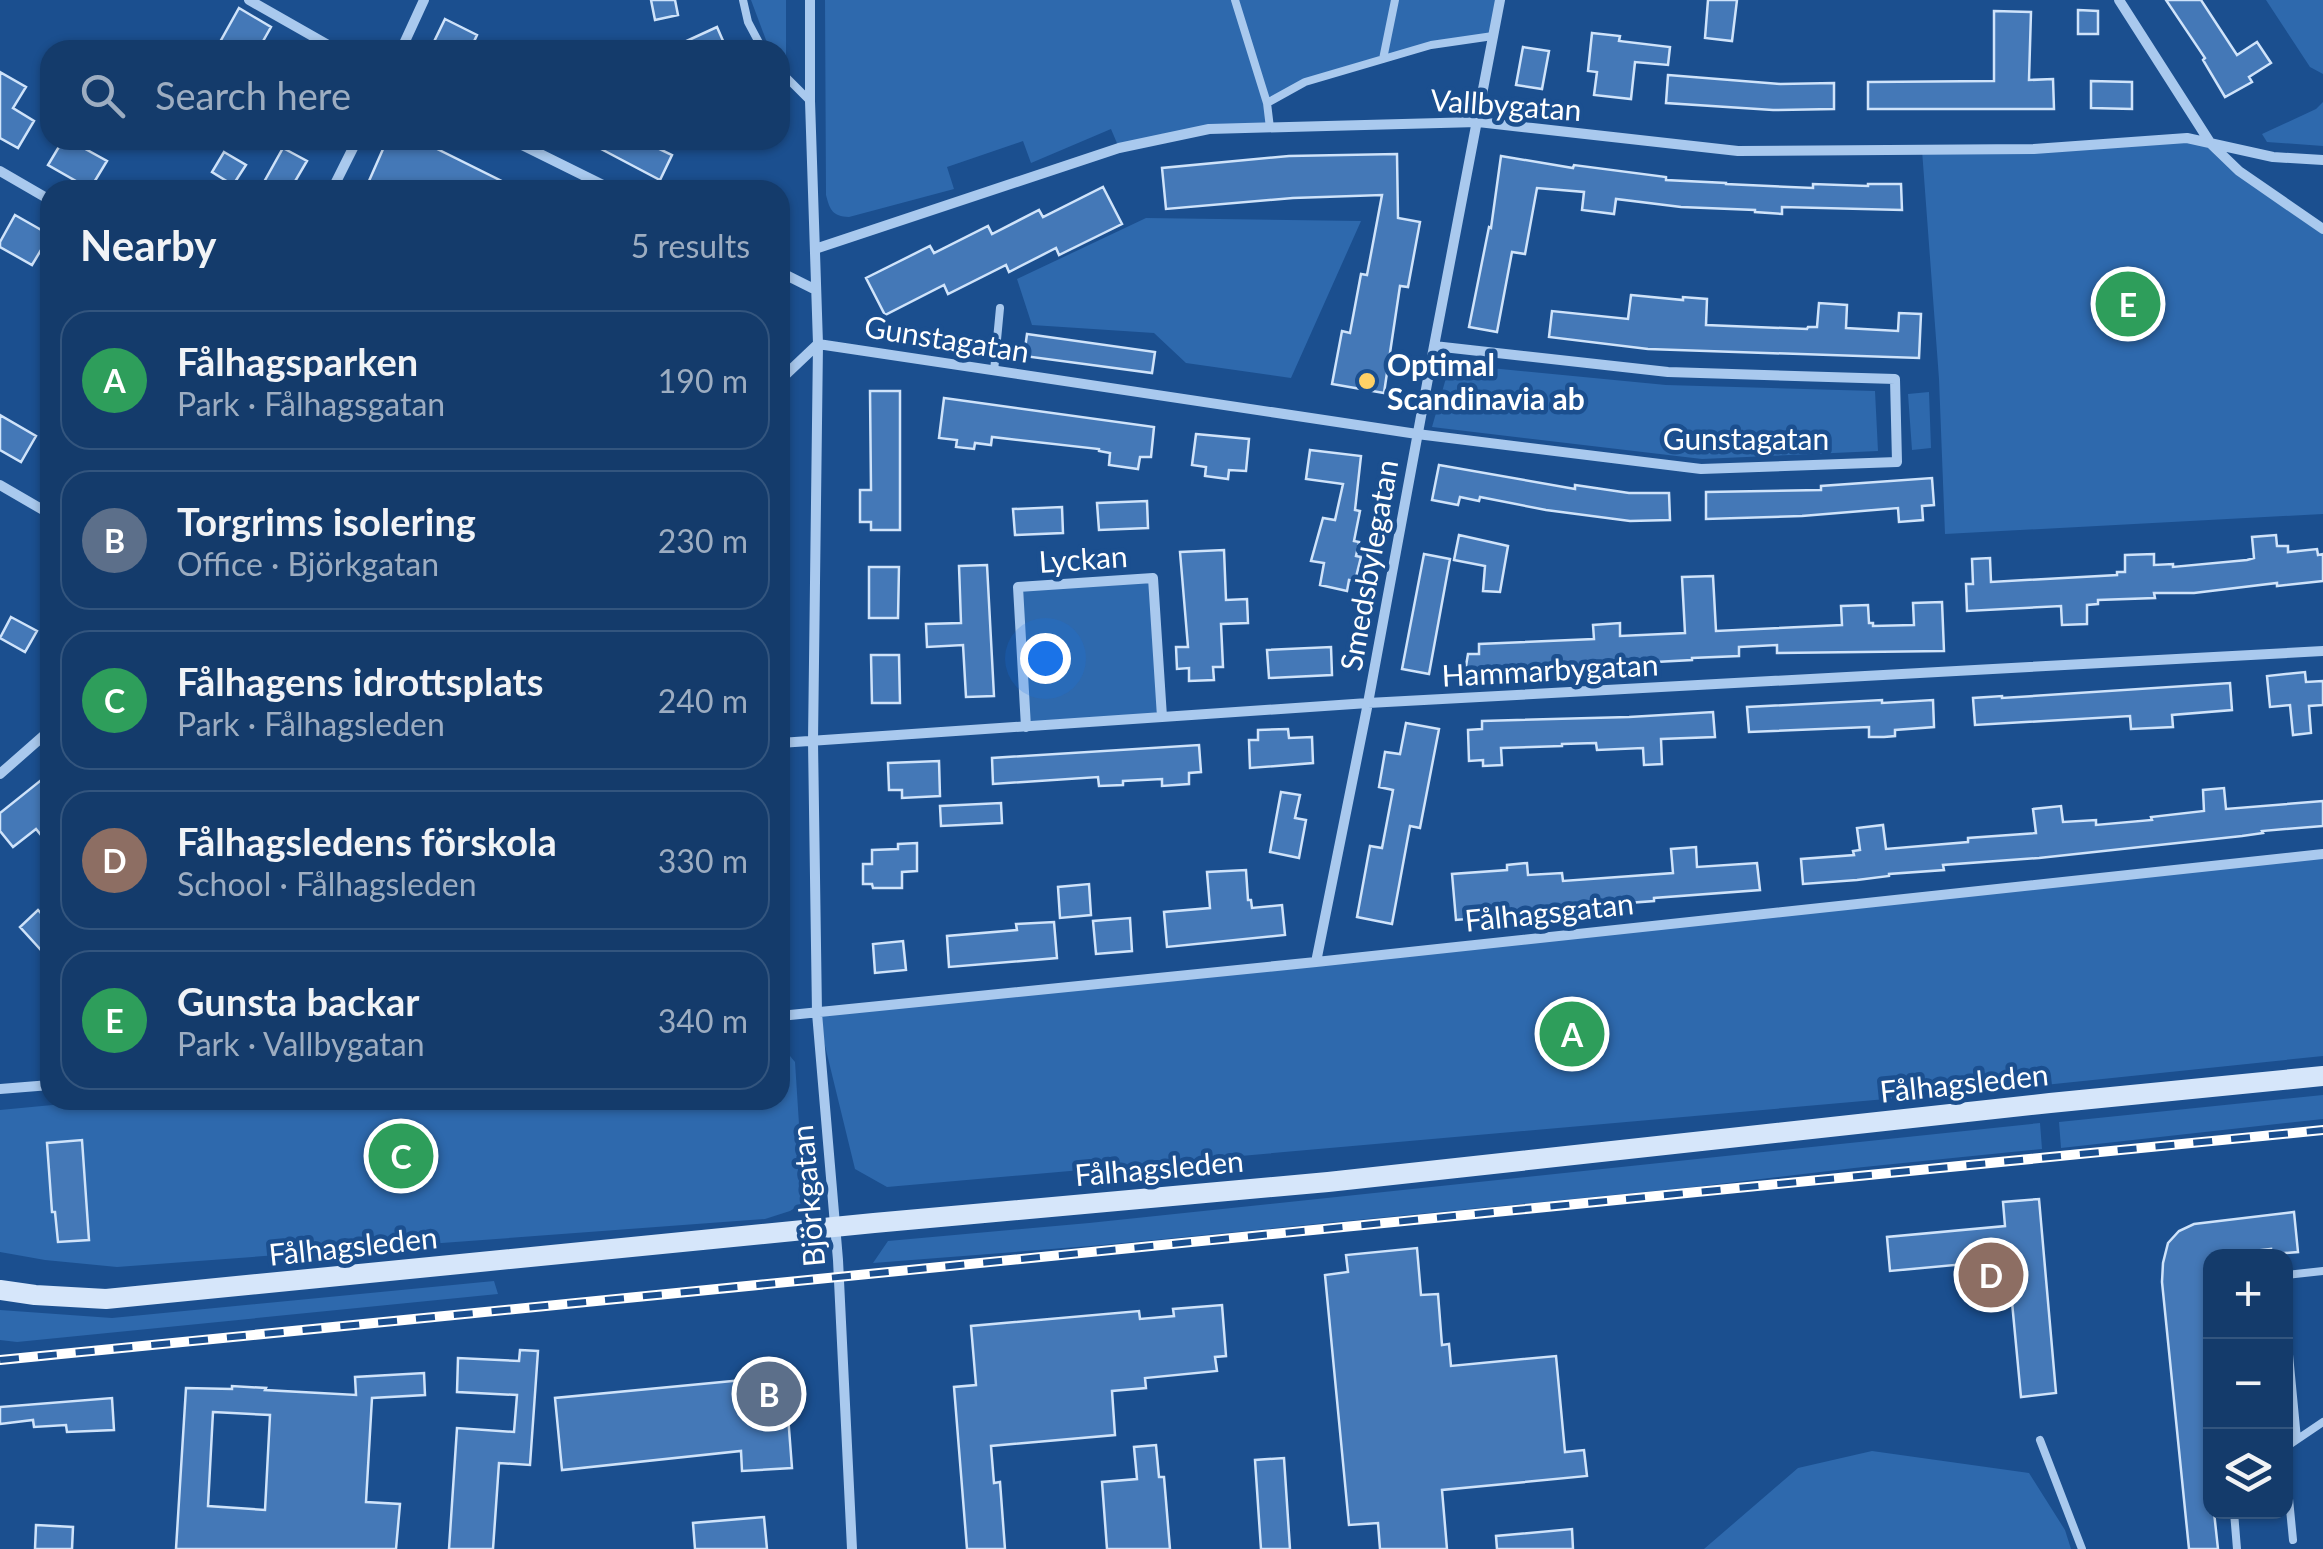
<!DOCTYPE html>
<html lang="en">
<head>
<meta charset="utf-8">
<style>
	:root { --surface:#143b6b; --page:#1d4271; --text:#f1f3f6; --muted:#9dadc1; --line:#33557e; --accent:#ffd166 }
	body { margin:0; font-family:Lato,sans-serif; background:var(--page); color:var(--text) }
	.controls { position:absolute; right:30px; bottom:30px; display:grid; overflow:hidden; border-radius:20px; box-shadow:0 2px 8px #0004 }
	.controls button { width:90px; height:90px; display:grid; place-items:center; padding:0; border:0; border-bottom:2px solid var(--line); background:var(--surface); color:var(--text); font:50px sans-serif }
	.you { position:absolute; left:1045px; top:658px; width:35px; height:35px; margin:-25px; border:8px solid #fff; border-radius:50%; background:#1a73e8; box-shadow:0 0 0 15px #1a73e833 }
	.badge { display:grid; place-items:center; width:65px; height:65px; border-radius:50%; background:var(--accent); color:#fff; font-size:32px; font-weight:700 }
	.pin { position:absolute; translate:-50% -50%; border:5px solid #fff; box-shadow:0 2px 10px #0006 }
	.list { margin:0; padding:0; list-style:none }
	h2 { display:flex; justify-content:space-between; align-items:center; height:130px; margin:0; padding:0 40px; font-size:42px }
	h2 small { font-size:32px; font-weight:400; color:var(--muted) }
	.list li { display:grid; grid-template-columns:65px 1fr auto; gap:30px; align-items:center; box-sizing:border-box; height:140px; margin:0 20px 20px; padding:0 20px; border:2px solid var(--line); border-radius:30px }
	.list b { display:block; font-size:38px; white-space:nowrap }
	.list p { margin:0; font-size:32px; white-space:nowrap; color:var(--muted) }
	.list em { font-size:32px; font-style:normal; color:var(--muted) }
	.icon { flex:none; width:55px; height:55px; fill:none; stroke:currentColor; stroke-width:2; stroke-linecap:round; stroke-linejoin:round }
	.map { position:relative; flex:none; width:2323px; height:1549px; overflow:hidden }
	.search { position:absolute; background:var(--surface); box-shadow:0 2px 8px #0004; left:40px; top:40px; width:750px; height:110px; display:flex; align-items:center; gap:25px; box-sizing:border-box; padding:0 35px; border-radius:30px; color:var(--muted); font-size:38px }
	.panel { position:absolute; background:var(--surface); box-shadow:0 2px 8px #0004; left:40px; top:180px; width:750px; height:930px; border-radius:30px }
	.map>svg:first-child { display:block }
	.green { fill:#2e69ad }
	.building { fill:#4478b7; stroke:#cfe3fa; stroke-width:2.5; fill-rule:evenodd }
	.lines { fill:none; stroke-linecap:round; stroke-linejoin:round }
	.service { stroke:#a9c9ee; stroke-width:8 }
	.minor { stroke:#a9c9ee; stroke-width:10 }
	.secondary { stroke:#d6e6fa; stroke-width:20 }
	.rail-casing { stroke:#fff; stroke-width:10 }
	.rail { stroke:#1b4f8f; stroke-width:6; stroke-dasharray:19; stroke-linecap:butt }
	.poi-dot { fill:#ffd166; stroke:#1b4f8f; stroke-width:4 }
	.labels { text-anchor:middle; dominant-baseline:central; stroke-width:9; stroke-linejoin:round; paint-order:stroke }
	.street-label { font-size:30px; fill:#fff; stroke:#1b4f8f }
	.poi-label { font-size:30px; font-weight:bold; fill:#fff; stroke:#1b4f8f; text-anchor:start }
</style>
</head>
<body>
<div class="map">
<svg width="2323" height="1549" viewBox="0 0 2323 1549">
	<rect width="100%" height="100%" fill="#1b4f8f"/>
	<path class="green" d="M751,0H786V68L780,60V50H773L766,40Z
		M825,0H1500L1493,36L1431,45L1305,82L1268,103L1270,128L1209,129L1119,148L1111,129L1031,163L1023,141L947,167L954,189L849,217C832,216 830,210 826,195Z
		M2266,0H2323V74L2310,67Z
		M2323,102V146L2267,142L2262,134L2316,109Z
		M2187,138L2211,144L2323,229V514L1945,534L1939,379L1922,150Z
		M1146,218L1361,221L1291,378L1186,363L1154,333L1032,325L1017,279Z
		M1450,364L1666,385L1875,391L1878,451L1702,459L1432,427Z
		M1929,392L1931,448L1912,450L1908,394Z
		M1153,578L1162,717L1026,727L1018,587Z
		M2323,854V1056L2035,1086L887,1187L855,1169L817,1013Z
		M780,1044L795,1062L804,1202L790,1211L765,1219L117,1267L45,1260L0,1252V1110L105,1100H780Z
		M2323,1095V1119L2061,1148L2059,1122Z
		M2040,1123L2042,1149L1854,1168L1694,1187L1103,1245L873,1263L888,1241L1089,1223Z
		M494,1281L498,1294L17,1342L0,1340V1310L112,1318Z
		M1872,1451L2029,1473L2065,1530L2071,1549H1704L1798,1468Z"/>
	<path class="building" d="M651,0H675L678,15L655,20Z
		M1708,0H1737L1732,41L1705,38Z
		M2166,0H2201L2237,55L2257,42L2271,63L2249,77L2252,82L2225,97L2203,60L2205,58Z
		M239,8L271,27L258,50H235L220,42Z
		M2078,10L2098,11V34H2078Z
		M1994,11L2031,12L2029,80L2053,79L2054,109H1868V82L1994,81Z
		M445,19L477,35L470,50H430Z
		M717,27L727,50H667Z
		M1592,33L1620,36L1619,41L1670,47L1668,65L1635,62L1631,99L1594,95L1597,72L1588,71Z
		M1523,47L1549,51L1542,89L1516,85Z
		M0,72L26,87L13,108L34,121L18,148L0,138Z
		M1668,75L1780,84L1834,83V109L1773,110L1666,103Z
		M2091,81L2132,82V109L2091,108Z
		M63,140H69L107,161L90,189L48,165Z
		M387,140H419L520,190H365Z
		M584,140H641L672,155L660,180Z
		M283,148L307,161L290,190H278L264,182Z
		M224,152L246,165L233,185L212,172Z
		M1397,154L1398,218L1420,222L1408,287L1400,286L1384,393L1332,384L1342,331L1350,333L1361,274L1367,275L1382,195L1293,198L1166,209L1162,168L1289,156Z
		M1501,156L1573,168L1574,165L1666,177V180L1726,183V184L1813,188V184L1868,186V184H1901L1902,210L1782,207V214L1755,212V210L1681,207L1616,199L1614,214L1582,210L1584,192L1537,188L1525,254L1512,252L1497,332L1469,327L1489,227L1491,228Z
		M1103,187L1122,224L1059,255L1056,248L1009,272L1006,265L948,294L944,285L885,315L866,278L930,246L934,253L988,226L992,234L1039,210L1043,217Z
		M15,215L50,235L32,265L0,247V242Z
		M1631,295L1683,300V297L1707,299L1706,325L1807,329L1808,327H1817L1819,303L1847,305L1846,328L1898,331L1899,313L1921,314L1919,358L1648,349L1549,337L1552,311L1628,319Z
		M1027,334L1155,352L1152,373L1024,356Z
		M870,391H900V530H871V522H860V490H871Z
		M944,398L1154,427L1151,457H1140L1138,469L1109,465L1110,453L1099,451V449L992,437L991,445L975,443L974,449L956,447L957,440L939,438Z
		M0,415L36,436L21,462L0,450Z
		M1196,434L1249,439L1246,471L1229,470L1228,479L1205,476L1206,467L1192,465Z
		M1310,450L1361,456L1355,510L1360,511L1354,541L1359,542L1356,556L1361,557L1355,581L1349,580L1347,591L1320,585L1324,563L1311,561L1323,518L1335,520L1343,484L1306,479Z
		M1439,465L1575,489V485L1629,493H1669L1670,520L1630,521L1546,510L1480,497L1479,501L1460,497L1458,505L1432,500Z
		M1932,478L1934,505L1922,506L1923,520L1899,522L1898,508L1802,516L1706,519V492L1821,490V486Z
		M1147,501L1148,528L1099,530L1097,503Z
		M1062,507L1063,533L1015,535L1013,509Z
		M1459,535L1508,546L1500,592L1483,591L1485,566L1454,560Z
		M2276,535L2277,546H2288V552L2317,549L2318,555L2323,554V581L2277,586V583L2194,593H2154L2155,598L2098,600V604L2087,605V624L2062,625L2061,606L1967,611L1966,584H1973L1972,559L1990,558L1991,582L2117,575V572H2125V555L2154,554V565L2173,564V567L2247,560L2254,558L2252,537Z
		M1224,550L1226,600L1247,599L1248,623L1221,624L1223,667H1213L1214,680L1189,681V668L1177,669L1176,647H1188L1180,552Z
		M1424,554L1450,559L1429,674L1402,669Z
		M987,565L994,696L966,697L963,645L927,647L926,624L961,623L959,566Z
		M869,567H899L898,618H869Z
		M1713,576L1716,631L1842,625L1841,606L1868,605L1869,623H1873V626L1914,625L1913,603L1942,602L1944,651L1777,653V645L1739,647V656L1692,658V660L1465,672L1468,654H1479V644L1594,639L1593,625L1620,623V636L1685,633L1682,577Z
		M11,617L37,631L25,652L0,638Z
		M1331,647L1332,675L1269,678L1267,650Z
		M871,655H899L900,703H872Z
		M2305,672L2306,682L2323,681V705L2309,706L2311,733L2293,735L2290,705L2270,707L2267,676Z
		M2230,683L2232,710L2172,715L2173,727L2131,729L2130,716L1975,725L1973,698L2002,696V698Z
		M1882,700V703L1933,700L1934,727L1895,730V736L1884,737H1869V727L1749,732L1747,707Z
		M1713,712L1715,737L1661,739L1662,764L1644,765L1643,748L1597,750L1596,743L1562,744V746L1501,748L1502,765L1483,766V760L1469,761L1468,730L1482,729V721L1629,717Z
		M1406,723L1439,729L1420,828L1410,826L1392,924L1357,917L1370,846L1382,848L1393,790L1379,787L1385,752L1400,754Z
		M1288,729L1289,738L1312,737L1313,763L1250,768L1249,740H1258V730Z
		M1199,745L1201,772L1189,773V784L1162,786V779L1123,781V785L1099,786L1098,777L993,784L992,758Z
		M939,761L940,796L902,798V790H889L888,763Z
		M50,773V846L36,829L13,847L0,831V813Z
		M2224,788L2226,809L2323,801V826L2262,831L2263,833L2242,836L2039,858L1943,865L1944,870L1889,874V876L1857,880L1803,884L1801,859L1854,855L1853,851L1860,850L1857,828L1883,825L1886,849L1968,842V838L2036,833L2033,809L2061,806L2063,822L2096,820V825L2152,820L2151,817L2204,811L2203,790Z
		M1281,792L1300,795L1295,818L1306,820L1299,858L1270,852Z
		M1001,803L1002,823L941,826L940,806Z
		M917,843V871L902,872V888H873L872,884H863V864H872V850L898,849V844Z
		M1696,847L1697,867L1757,863L1760,890L1654,898V901L1601,905V907L1489,915V917L1456,920L1452,874L1507,870V865L1527,863L1528,875L1562,873L1563,881L1673,873L1671,849Z
		M1246,870L1248,900H1251L1252,908L1282,905L1285,935L1167,947L1164,912L1210,908L1207,872Z
		M1089,884L1091,915L1060,918L1058,887Z
		M38,910L50,923V940L40,949L20,927Z
		M1130,918L1132,951L1096,954L1093,921Z
		M1054,922L1057,958L949,967L947,936L1017,930L1016,924Z
		M903,941L906,970L875,973L873,944Z
		M82,1140L89,1240L58,1242L55,1212H52L47,1143Z
		M2039,1199L2056,1393L2021,1397L2008,1260L1890,1271L1887,1237L2005,1226L2003,1202Z
		M2294,1212L2298,1252L2271,1254V1249L2210,1256V1512H2214L2218,1549H2189L2162,1282L2163,1263L2168,1243L2179,1231L2194,1224Z
		M1417,1248L1421,1295L1438,1294L1442,1345L1449,1344L1451,1366L1556,1356L1565,1452L1584,1450L1587,1476L1442,1490L1447,1549H1380L1378,1523L1349,1525L1325,1275L1348,1272L1346,1255Z
		M1222,1305L1226,1356L1215,1357L1217,1371L1145,1378L1146,1388L1112,1391L1115,1435L991,1446L994,1483L1000,1482L1005,1549H967L954,1387L976,1385L971,1326L1139,1311L1140,1319L1174,1316L1173,1309Z
		M520,1350L538,1351L530,1465L499,1463L493,1549H449L457,1428L514,1432L517,1395L457,1392L458,1358L519,1361Z
		M424,1373L425,1395L372,1398L366,1502L400,1504L396,1549H176L186,1388L232,1389V1386L266,1388L265,1390L356,1395L355,1377ZM213,1412L270,1415L265,1510L208,1506Z
		M785,1376L792,1468L742,1471L741,1451L562,1470L555,1398Z
		M112,1398L114,1430L67,1432L66,1425L34,1427L33,1420L0,1424V1407Z
		M1156,1445L1159,1477H1164L1170,1549H1107L1102,1482L1137,1479L1134,1447Z
		M1284,1458L1290,1549H1261L1255,1460Z
		M764,1517L767,1549H695L693,1523Z
		M36,1525L73,1527L72,1549H35Z
		M1572,1529L1573,1549H1497L1496,1536Z"/>
	<g class="lines">
		<path class="service" d="M743,0L748,22L763,50
			M1235,0L1267,103L1270,128
			M1383,59L1395,0
			M780,71L810,101
			M1267,103L1305,82L1431,45L1493,36
			M994,371L1000,308
			M2286,1275L2323,1271
			M2286,1323L2297,1439
			M2040,1440L2082,1549
			M2286,1447L2323,1422
			M2286,1468L2293,1540
			M2234,1512L2237,1549"/>
		<path class="minor" d="M249,0L337,50
			M810,0V101L818,344L813,741L817,1013L838,1260L852,1549
			M2119,0L2211,144L2239,171L2323,229
			M401,50L424,0
			M512,140L613,190
			M0,171L50,200
			M332,190L357,140
			M815,249L1119,148L1209,129L1478,122L1738,151L2034,149L2187,138L2273,157L2323,160
			M780,272L814,289
			M780,380L818,344L1417,434L1701,469L1897,462L1895,379L1668,372L1434,346
			M0,485L50,514
			M1026,727L1018,587L1153,578L1162,717
			M780,743L1368,703L2323,651
			M0,774L50,730
			M1316,962L1368,703L1434,346L1500,0
			M780,1016L1316,962L2323,854
			M0,1089L50,1085"/>
		<path class="secondary" d="M0,1290L35,1295L106,1299L874,1223L1328,1182L2050,1103L2323,1076"/>
		<defs>
			<path id="rail" d="M0,1360L2323,1130"/>
		</defs>
		<use href="#rail" class="rail-casing"/>
		<use href="#rail" class="rail"/>
	</g>
	<circle class="poi-dot" cx="1367" cy="381" r="10"/>
	<g class="labels">
		<g class="street-label">
			<text transform="translate(1506 104) rotate(4)">Vallbygatan</text>
			<text transform="translate(947 338) rotate(9)">Gunstagatan</text>
			<text x="1746" y="438">Gunstagatan</text>
			<text transform="translate(1083 558) rotate(-4)">Lyckan</text>
			<text transform="translate(1368 565) rotate(-80)">Smedsbylegatan</text>
			<text transform="translate(1550 669) rotate(-3)">Hammarbygatan</text>
			<text transform="translate(1549 911) rotate(-6)">Fålhagsgatan</text>
			<text transform="translate(1964 1082) rotate(-6)">Fålhagsleden</text>
			<text transform="translate(1159 1167) rotate(-5)">Fålhagsleden</text>
			<text transform="translate(807 1196) rotate(-95)">Björkgatan</text>
			<text transform="translate(353 1245) rotate(-6)">Fålhagsleden</text>
		</g>
		<g class="poi-label">
			<text x="1387" y="364">Optimal<tspan x="1387" dy="34">Scandinavia ab</tspan></text>
		</g>
	</g>
</svg>
<div class="controls">
<button>+</button>
<button>−</button>
<button><svg class="icon" aria-label="layers" viewBox="0 0 24 24"><path d="M12 4l9 5-9 5-9-5zM3 14l9 5 9-5"/></svg></button>
</div>
<div class="you"></div>
<div class="pin badge" style="left:1572px;top:1034px;background:#2e9e5b">A</div>
<div class="pin badge" style="left:769px;top:1394px;background:#5c6f8a">B</div>
<div class="pin badge" style="left:401px;top:1156px;background:#2e9e5b">C</div>
<div class="pin badge" style="left:1991px;top:1275px;background:#8d6e63">D</div>
<div class="pin badge" style="left:2128px;top:304px;background:#2e9e5b">E</div>
<div class="search"><svg class="icon" aria-label="search" viewBox="0 0 24 24"><circle cx="10" cy="10" r="6"/><path d="M15 15l6 6"/></svg>Search here</div>
<section class="panel">
<h2>Nearby<small>5 results</small></h2>
<ul class="list">
<li><span class="badge" style="background:#2e9e5b">A</span><div><b>Fålhagsparken</b><p>Park · Fålhagsgatan</p></div><em>190 m</em></li>
<li><span class="badge" style="background:#5c6f8a">B</span><div><b>Torgrims isolering</b><p>Office · Björkgatan</p></div><em>230 m</em></li>
<li><span class="badge" style="background:#2e9e5b">C</span><div><b>Fålhagens idrottsplats</b><p>Park · Fålhagsleden</p></div><em>240 m</em></li>
<li><span class="badge" style="background:#8d6e63">D</span><div><b>Fålhagsledens förskola</b><p>School · Fålhagsleden</p></div><em>330 m</em></li>
<li><span class="badge" style="background:#2e9e5b">E</span><div><b>Gunsta backar</b><p>Park · Vallbygatan</p></div><em>340 m</em></li>
</ul>
</section>
</div>
</body>
</html>
